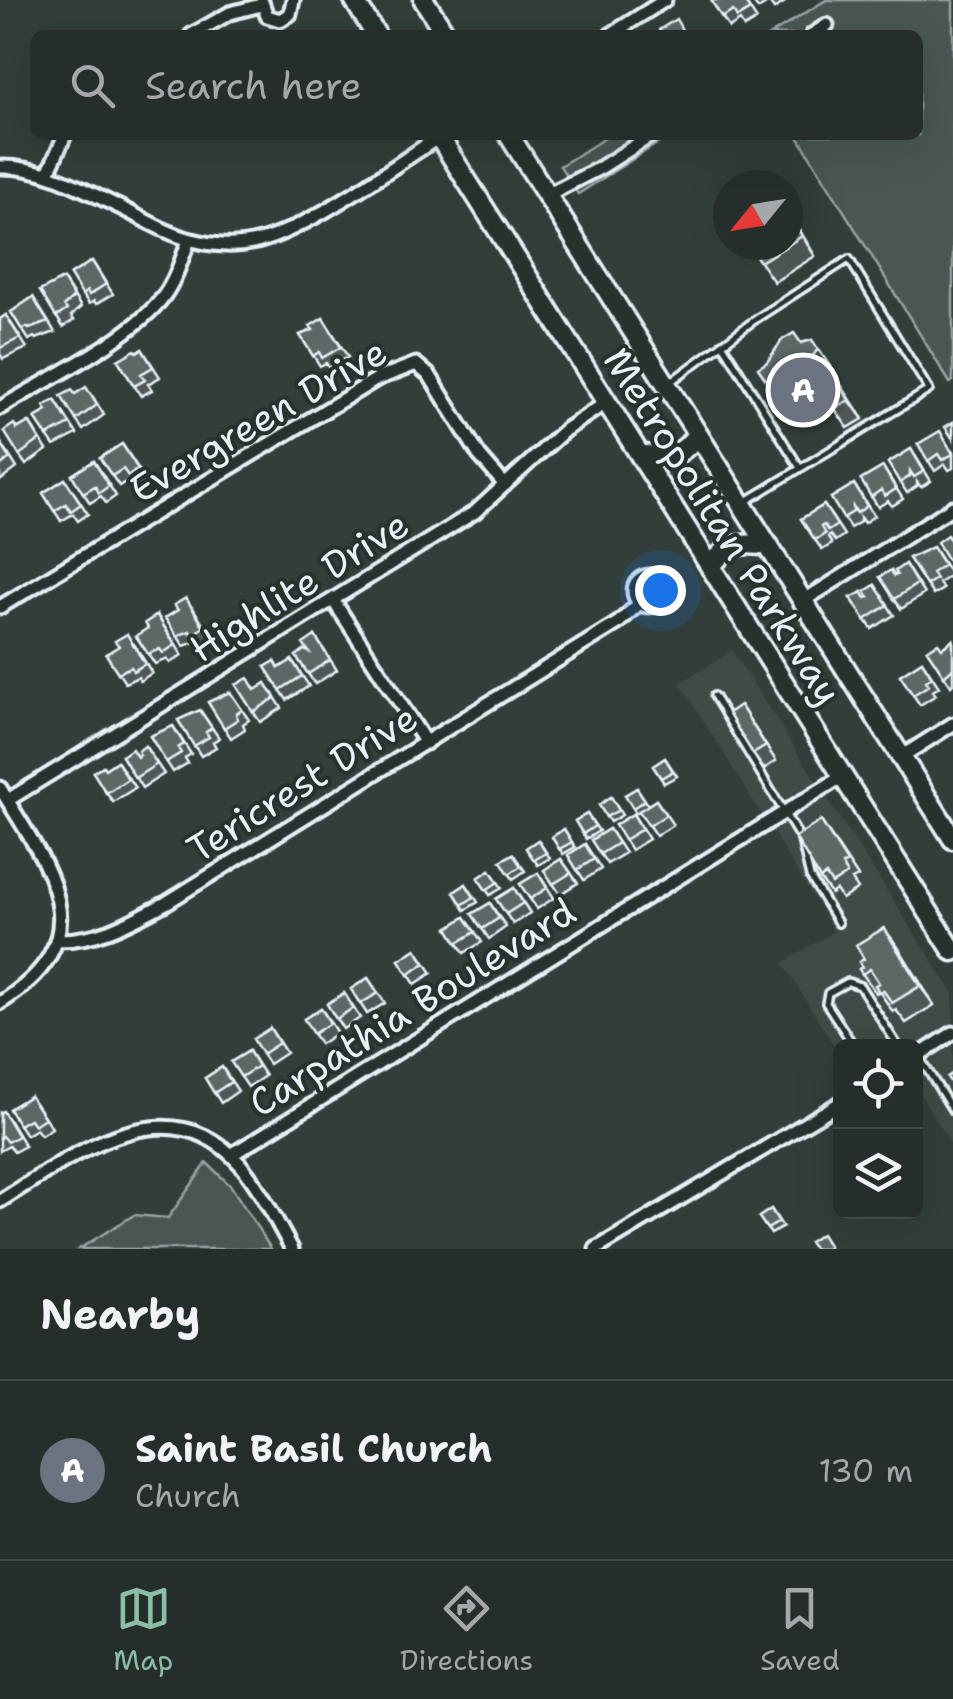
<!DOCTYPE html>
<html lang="en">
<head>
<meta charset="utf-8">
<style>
	:root { --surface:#262e2b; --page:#323a37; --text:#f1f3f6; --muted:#a4a8a9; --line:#424a47; --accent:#8abfa5 }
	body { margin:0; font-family:"Shantell Sans",sans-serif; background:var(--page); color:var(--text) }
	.controls { position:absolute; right:30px; bottom:30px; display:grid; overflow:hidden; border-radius:15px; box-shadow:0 10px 40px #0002 }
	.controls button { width:90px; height:90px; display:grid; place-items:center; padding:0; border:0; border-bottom:2px solid var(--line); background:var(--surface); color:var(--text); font:50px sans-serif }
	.compass { position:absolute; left:713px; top:170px; width:90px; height:90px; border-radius:50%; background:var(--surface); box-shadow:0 10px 40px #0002; rotate:240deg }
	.you { position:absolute; left:660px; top:590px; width:35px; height:35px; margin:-25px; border:8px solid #fff; border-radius:50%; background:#1a73e8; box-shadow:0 0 0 15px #1a73e833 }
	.badge { display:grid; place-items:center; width:65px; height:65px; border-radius:50%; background:var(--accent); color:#fff; font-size:32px; font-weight:700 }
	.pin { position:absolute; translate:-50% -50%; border:5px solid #fff; box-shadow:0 2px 10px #0006 }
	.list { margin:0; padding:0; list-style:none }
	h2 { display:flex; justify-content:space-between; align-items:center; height:130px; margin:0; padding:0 40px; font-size:42px }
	h2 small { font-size:32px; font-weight:400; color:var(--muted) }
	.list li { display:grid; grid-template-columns:65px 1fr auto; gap:30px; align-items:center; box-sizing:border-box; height:180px; padding:0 40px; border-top:2px solid var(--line) }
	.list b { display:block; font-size:38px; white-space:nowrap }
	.list p { margin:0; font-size:32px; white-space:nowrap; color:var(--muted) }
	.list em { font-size:32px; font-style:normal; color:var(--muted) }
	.icon { flex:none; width:55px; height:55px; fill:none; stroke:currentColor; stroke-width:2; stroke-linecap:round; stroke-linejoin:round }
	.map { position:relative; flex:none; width:953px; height:1249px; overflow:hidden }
	.search { position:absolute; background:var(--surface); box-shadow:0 10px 40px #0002; left:30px; right:30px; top:30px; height:110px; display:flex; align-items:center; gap:25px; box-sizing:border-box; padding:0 35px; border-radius:15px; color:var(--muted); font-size:38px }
	.sheet { height:310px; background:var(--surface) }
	nav { display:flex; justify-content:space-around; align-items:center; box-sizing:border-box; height:140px; border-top:2px solid var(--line); background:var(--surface); font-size:28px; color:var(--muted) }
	nav a { display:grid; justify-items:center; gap:5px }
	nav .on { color:var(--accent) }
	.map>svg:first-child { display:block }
	.built { fill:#3f4b46 }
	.green { fill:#495651; stroke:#98a4a4; stroke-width:2.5 }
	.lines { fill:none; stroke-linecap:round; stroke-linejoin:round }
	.service-casing { stroke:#e8f1f8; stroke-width:12 }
	.minor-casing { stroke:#e8f1f8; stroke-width:19 }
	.primary-casing { stroke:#e8f1f8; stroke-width:25 }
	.service { stroke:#26332d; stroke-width:5 }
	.minor { stroke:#26332d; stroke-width:11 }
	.primary { stroke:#26332d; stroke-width:18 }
	.wall { fill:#4f5957; stroke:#e8f1f8; stroke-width:2.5 }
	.shaded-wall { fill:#404947; stroke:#e8f1f8; stroke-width:2.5 }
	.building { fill:#5c6865; stroke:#e8f1f8; stroke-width:2.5 }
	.labels { text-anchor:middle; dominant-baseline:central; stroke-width:8; stroke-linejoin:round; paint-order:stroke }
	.street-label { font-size:38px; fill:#e8f1f8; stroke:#26332d }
</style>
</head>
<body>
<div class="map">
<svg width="953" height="1249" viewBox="0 0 953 1249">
	<rect width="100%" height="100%" fill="#323e39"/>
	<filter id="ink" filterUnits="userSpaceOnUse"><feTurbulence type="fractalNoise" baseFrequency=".01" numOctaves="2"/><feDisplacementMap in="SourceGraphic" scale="20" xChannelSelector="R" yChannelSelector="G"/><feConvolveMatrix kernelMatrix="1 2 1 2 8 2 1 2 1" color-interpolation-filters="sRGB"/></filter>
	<g filter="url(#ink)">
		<path class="built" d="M732,651L953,993V1148L916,1087V1046H840V1056L783,963L834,931L680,683Z"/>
		<path class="green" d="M826,0H953V381L950,383L797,135H918V35H770Z
			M610,135H671L578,194L560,166Z
			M207,1163L231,1186L271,1249H79L134,1215L168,1218Z"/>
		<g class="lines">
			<defs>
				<path id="service" d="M722,343L800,468
					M669,383L756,319L849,259L929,390L745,502
					M714,696L801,840L810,877L838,923
					M854,1046L826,1003L828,993L848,982L860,986L898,1046
					M920,1058L953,1111"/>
				<path id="minor" d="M262,2L267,16L280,20L290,14L293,0
					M191,35L230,13L261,5
					M610,35L665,0
					M812,35L827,25
					M0,167C42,166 78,187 115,205C139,216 166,234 192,240C210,245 233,247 252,243C305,232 392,167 439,137
					M48,173L65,135
					M547,195L600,168L652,135
					M0,408C47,379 130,340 163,297C175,281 182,259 189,240
					M634 591a15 15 0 1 1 30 0a15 15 0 1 1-30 0Z
					M333,600L426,743
					M803,601L953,507
					M0,607L377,379L416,364L430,376L479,455L505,485
					M901,757L953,724
					M0,788C48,868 106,936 0,1003
					M8,800L475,512L565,430L607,402
					M56,940C98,941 130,922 166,903L618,623L640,603
					M916,1057L953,1033
					M231,1155L843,776
					M0,1201C69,1158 167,1081 240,1164C261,1189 276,1221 292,1249
					M596,1249L840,1103"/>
				<path id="primary" d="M354,0L376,35
					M424,0L446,35
					M438,135L953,951
					M509,135L953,839
					M640,454C666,460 682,457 697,434
					M711,568C725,543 742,542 769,546"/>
			</defs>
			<use href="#service" class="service-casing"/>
			<use href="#minor" class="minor-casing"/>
			<use href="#primary" class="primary-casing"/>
			<use href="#service" class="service"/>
			<use href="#minor" class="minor"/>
			<use href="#primary" class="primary"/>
		</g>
		<path class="wall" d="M711,0H744L757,20L744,28L740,21L729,28Z
			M752,0H783L785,2L774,9L769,2L758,9Z
			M788,211L815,256L774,282L760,262L788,245Z
			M92,261L113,294L96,304L94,301L89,304L70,275Z
			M63,279L81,307L71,316L74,320L63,327L40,291Z
			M33,297L55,332L36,339L34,337L29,340L11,312Z
			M6,315L27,348L3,359L0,354V319Z
			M323,318L348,357L329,368L326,363L320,366L300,335L313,330Z
			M812,340L863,419L848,428L834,408L828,411L817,395L783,406L770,386L801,343Z
			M142,349L160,377L148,384L152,390L141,396L118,360Z
			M93,397L104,415L83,430L76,420Z
			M55,400L77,434L54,446L35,418L47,411Z
			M29,422L47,450L26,465L19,455L17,429Z
			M0,441L17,468L0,481Z
			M122,444L145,479L135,486L130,479L119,486L100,458Z
			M918,444L953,451V468L949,470L945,464L935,471Z
			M911,449L931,481L921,487L917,482V486L907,493L888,463Z
			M94,461L116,496L106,503L101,496L90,503L72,475Z
			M883,467L903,499L892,506L888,501L878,507L861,480Z
			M65,479L88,514L78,521L73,514L61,521L43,493Z
			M854,484L874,516L864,523L860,517V522L850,528L831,498Z
			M824,505L844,535L835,541L830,535L828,537L832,544L822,550L801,519Z
			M933,547L951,575L939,583L943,589L933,595L909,558Z
			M905,564L924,594L901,609L880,577L894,576Z
			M875,585L894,615L872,629L851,598H866L869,597Z
			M193,608L211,637L199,645L197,641L184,646L165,618Z
			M157,615L182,655L170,663L167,659L155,664L136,636L148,628Z
			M315,636L337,670L315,684L296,656L309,652Z
			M953,640V684L951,686L927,650L942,648Z
			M134,644L152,673L140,681L138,677L125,683L106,654Z
			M292,660L309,686L287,700L265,667L279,668Z
			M922,661L939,687L933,691L936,695L920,705L900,675Z
			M266,683L282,708L260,722L236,685L256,690Z
			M230,692L249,720L243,724L245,729L231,738L208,702Z
			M740,705L776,761L764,769L753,754Z
			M200,710L219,738L213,742L216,747L201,756L178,720Z
			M173,726L191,754L185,758L188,763L173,772L150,736Z
			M145,746L164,774L142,788L122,756L137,757Z
			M665,758L677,776L664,783L653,766Z
			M117,761L135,788L113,802L93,772L105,769Z
			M637,788L648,805L656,800L673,825L656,836L639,811L642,809L636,813L625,795Z
			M611,797L622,815L610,822L599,805Z
			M587,814L599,831L586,839L575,821Z
			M633,814L649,839L631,850L615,825Z
			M821,821L858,877L852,880L858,889L842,899L836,890L831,894L820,879Z
			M564,829L575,847L563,854L552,837Z
			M609,829L625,853L607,864L591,840Z
			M538,840L550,858L538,865L526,848Z
			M585,844L601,869L584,880L568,855Z
			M513,854L525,871L513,879L501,861Z
			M561,859L578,883L560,894L544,870Z
			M490,870L502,888L490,895L478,878Z
			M538,873L554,898L537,909L520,884Z
			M466,884L478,902L465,910L454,892Z
			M514,888L530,913L513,924L496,899Z
			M490,903L506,927L489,939L472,914Z
			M465,917L482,942L464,953L448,928Z
			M898,947L934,1005L906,1023L896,1010L893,1012L879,991L876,993L859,969Z
			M416,949L432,973L415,984L399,960Z
			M368,978L385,1003L367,1014L351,989Z
			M344,993L360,1018L343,1029L327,1004Z
			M321,1008L337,1033L320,1044L304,1019Z
			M270,1028L286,1053L269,1064L262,1054Z
			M249,1051L265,1076L248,1087L231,1062Z
			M222,1067L238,1091L221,1103L205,1078Z
			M30,1096L52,1128L41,1135L36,1129L26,1135L9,1109Z
			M0,1113L10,1121L25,1146L14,1152L9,1146L0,1151Z
			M771,1209L783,1227L771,1234L759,1217Z"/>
		<path class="shaded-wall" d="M788,211L815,256L802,236L788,214Z
			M818,349L832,369L831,370L863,419L849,400L833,392L811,358Z
			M884,928L898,947L934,1005L920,986Z"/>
		<path class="building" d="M711,0H744L750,10L737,18L733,11L722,18Z
			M676,19L685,35H657L660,33L659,30Z
			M788,214L802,236L788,245Z
			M749,245H788L760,262Z
			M92,261L106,284L89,295L87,291L82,295L70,275Z
			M63,279L74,297L64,306L67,310L56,317L40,291Z
			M33,297L48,322L29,329L27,327L22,330L11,312Z
			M6,315L20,338L0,348V319Z
			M323,318L341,347L322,358L319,352L313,356L300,335L313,330L310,326Z
			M794,333L801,343L812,340L818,349L811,358L819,372L830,368L849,400L834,409L821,387L815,391L804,375L770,386L758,368L767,362L782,340Z
			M142,349L153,367L141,374L145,380L134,386L118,360L135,350L137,352Z
			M86,387L97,405L76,420L61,396L72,390L75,394Z
			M55,400L70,424L47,436L35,418L47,411L44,406Z
			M29,422L40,440L19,455L4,431L14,424L17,429Z
			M953,422V439L945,427Z
			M940,431L953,454L942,460L938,454L928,461L918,444Z
			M0,442L10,458L0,466Z
			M122,444L138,469L128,476L123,469L112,476L100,458Z
			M911,449L924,471L914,477L910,471V476L900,483L888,463Z
			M94,461L109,486L99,493L95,486L83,493L72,475Z
			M883,467L896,489L885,496L881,490L871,497L861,480Z
			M65,479L81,504L71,511L66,504L54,511L43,493Z
			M854,484L867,506L857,513L853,507V512L843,518L831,498Z
			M824,505L837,525L828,531L824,525L821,527L825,534L815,540L801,519Z
			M947,535L951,541L953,540V562L950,564L937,542Z
			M933,547L944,565L932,573L936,579L926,585L909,558Z
			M905,564L917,584L894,599L880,577L891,570L894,576L897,575L895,571Z
			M875,585L888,605L865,620L851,598L862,592L866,598L869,597L865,591Z
			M186,598L204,627L192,635L190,631L177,636L165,618L178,610L174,605Z
			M157,615L175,645L163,653L160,649L148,654L136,636L148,628L145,623Z
			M127,634L145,664L133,671L131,667L118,673L106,654L119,646L115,641Z
			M315,636L330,660L308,674L296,656L304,650L309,652L303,644Z
			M953,640V668L944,676L927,650L938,643L942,648Z
			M292,660L302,676L280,690L265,667L275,661L279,668Z
			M922,661L932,677L926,681L929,685L913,695L900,675Z
			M248,678L255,690L266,683L275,698L253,712L236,685Z
			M230,692L242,710L236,714L238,719L224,728L208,702Z
			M740,705L766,746L753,754L728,713Z
			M200,710L212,728L206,732L209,737L194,746L178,720Z
			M173,726L184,744L178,748L181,753L166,762L150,736Z
			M145,746L157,764L135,778L122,756L132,749L137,757L140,755L138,751Z
			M665,758L673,771L661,778L653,766Z
			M117,761L128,779L106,793L93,772L103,766L105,769Z
			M637,788L645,800L633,808L625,795Z
			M611,797L619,810L606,817L599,805Z
			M656,800L666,815L649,826L639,811Z
			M587,814L595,826L583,834L575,821Z
			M633,814L642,829L624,840L615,825Z
			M821,821L847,862L842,865L847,874L832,884L826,875L820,879L795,837Z
			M564,829L572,842L559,849L552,837Z
			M609,829L618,843L600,854L591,840Z
			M538,840L546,853L534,860L526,848Z
			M585,844L594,859L577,870L568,855Z
			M513,854L521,866L509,874L501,861Z
			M561,859L571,873L553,884L544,870Z
			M490,870L498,882L486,890L478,878Z
			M538,873L547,888L530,899L520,884Z
			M466,884L474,897L462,905L454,892Z
			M514,888L523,903L506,914L496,899Z
			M490,903L499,918L482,929L472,914Z
			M465,917L475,932L457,943L448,928Z
			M884,928L920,986L892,1003L883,990L879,992L875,985L879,983L870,969L862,974L859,969L862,967L859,962L864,959L856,945Z
			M416,949L425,963L408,975L399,960Z
			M368,978L378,993L360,1004L351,989Z
			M344,993L353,1008L336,1019L327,1004Z
			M321,1008L330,1023L313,1034L304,1019Z
			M270,1028L279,1043L262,1054L253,1039Z
			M249,1051L258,1066L241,1077L231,1062Z
			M222,1067L231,1082L214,1093L205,1078Z
			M953,1073V1086L947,1077Z
			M30,1096L45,1118L34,1125L30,1119L19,1125L9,1109Z
			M3,1111L18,1136L7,1142L2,1136L0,1137V1113Z
			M771,1209L779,1222L767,1229L759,1217Z
			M821,1234L829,1247L826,1249H814L809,1242Z"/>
	</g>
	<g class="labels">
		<g class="street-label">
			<text transform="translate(258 420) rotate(-30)">Evergreen Drive</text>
			<text transform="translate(723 526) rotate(58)">Metropolitan Parkway</text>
			<text transform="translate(299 586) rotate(-32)">Highlite Drive</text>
			<text transform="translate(302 783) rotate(-32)">Tericrest Drive</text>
			<text transform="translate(412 1007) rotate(-32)">Carpathia Boulevard</text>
		</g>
	</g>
</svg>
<div class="controls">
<button><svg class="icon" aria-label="locate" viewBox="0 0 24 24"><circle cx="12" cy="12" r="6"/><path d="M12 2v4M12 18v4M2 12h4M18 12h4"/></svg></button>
<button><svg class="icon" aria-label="layers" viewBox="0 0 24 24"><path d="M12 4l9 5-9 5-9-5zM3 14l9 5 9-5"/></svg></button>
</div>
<svg class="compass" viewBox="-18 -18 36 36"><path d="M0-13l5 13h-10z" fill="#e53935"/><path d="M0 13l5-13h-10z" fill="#a4a8a9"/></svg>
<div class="you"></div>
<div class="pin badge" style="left:803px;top:390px;background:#6b7280">A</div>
<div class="search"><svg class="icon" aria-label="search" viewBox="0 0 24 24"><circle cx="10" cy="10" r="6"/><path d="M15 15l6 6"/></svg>Search here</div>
</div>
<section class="sheet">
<h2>Nearby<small></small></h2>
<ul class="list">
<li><span class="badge" style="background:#6b7280">A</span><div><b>Saint Basil Church</b><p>Church</p></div><em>130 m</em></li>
</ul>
</section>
<nav>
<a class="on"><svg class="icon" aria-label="map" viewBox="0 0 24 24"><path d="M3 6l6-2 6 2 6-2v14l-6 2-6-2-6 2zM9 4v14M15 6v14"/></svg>Map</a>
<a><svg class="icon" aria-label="directions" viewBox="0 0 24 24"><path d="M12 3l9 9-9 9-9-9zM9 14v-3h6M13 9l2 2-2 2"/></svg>Directions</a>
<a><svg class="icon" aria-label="saved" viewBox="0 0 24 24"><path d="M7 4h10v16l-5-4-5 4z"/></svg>Saved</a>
</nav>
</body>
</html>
